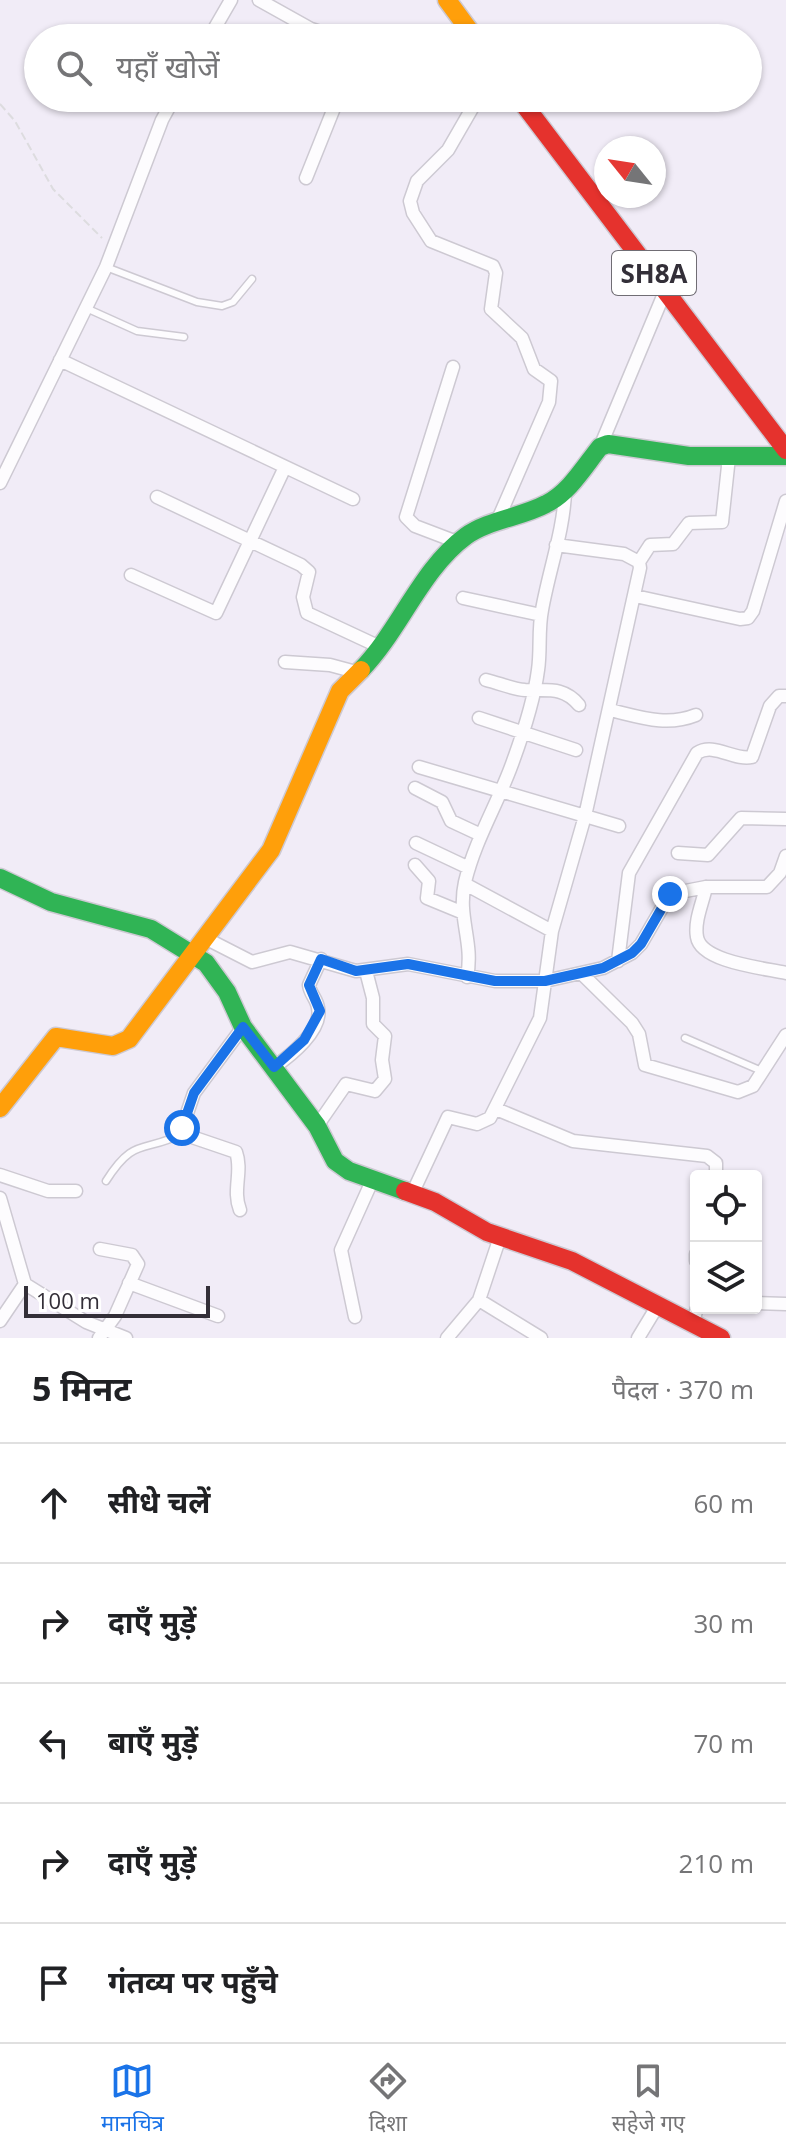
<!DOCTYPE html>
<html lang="hi">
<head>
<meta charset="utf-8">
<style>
	:root { --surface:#fff; --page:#f2f2f2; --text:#202124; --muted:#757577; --line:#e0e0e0; --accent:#1a73e8 }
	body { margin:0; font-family:"Open Sans","Noto Sans Devanagari",sans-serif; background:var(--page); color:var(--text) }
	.controls { position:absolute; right:24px; bottom:24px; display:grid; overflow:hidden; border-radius:8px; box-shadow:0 2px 6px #0004 }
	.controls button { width:72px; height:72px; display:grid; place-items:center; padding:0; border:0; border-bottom:2px solid var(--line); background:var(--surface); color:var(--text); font:40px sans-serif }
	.compass { position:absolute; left:594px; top:136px; width:72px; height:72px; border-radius:50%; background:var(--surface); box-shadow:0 2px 6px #0004; rotate:300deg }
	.scale { position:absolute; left:24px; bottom:20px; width:186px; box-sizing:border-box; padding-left:8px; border:4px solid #332f38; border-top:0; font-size:22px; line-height:28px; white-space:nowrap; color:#332f38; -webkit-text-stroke:6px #fff; paint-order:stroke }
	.stop { position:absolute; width:24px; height:24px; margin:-18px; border:6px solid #1a73e8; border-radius:50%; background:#fff }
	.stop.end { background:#1a73e8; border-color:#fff; box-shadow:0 2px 8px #0008 }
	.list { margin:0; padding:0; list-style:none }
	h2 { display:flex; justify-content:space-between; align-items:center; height:104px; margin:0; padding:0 32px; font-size:34px }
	h2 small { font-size:26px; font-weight:400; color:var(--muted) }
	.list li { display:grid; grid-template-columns:52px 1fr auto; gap:24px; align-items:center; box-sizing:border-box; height:120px; padding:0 32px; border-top:2px solid var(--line) }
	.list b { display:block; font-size:30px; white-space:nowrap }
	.list em { font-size:26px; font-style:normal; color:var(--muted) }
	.icon { flex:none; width:44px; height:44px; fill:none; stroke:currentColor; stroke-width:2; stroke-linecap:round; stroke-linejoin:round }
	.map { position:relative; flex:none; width:786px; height:1338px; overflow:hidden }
	.search { position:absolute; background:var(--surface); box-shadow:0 2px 6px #0004; left:24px; right:24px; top:24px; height:88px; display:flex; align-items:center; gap:20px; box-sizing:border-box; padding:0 28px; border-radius:44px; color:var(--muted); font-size:30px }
	.sheet { height:704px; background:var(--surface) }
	nav { display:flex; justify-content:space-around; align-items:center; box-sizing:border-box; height:112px; border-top:2px solid var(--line); background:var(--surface); font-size:22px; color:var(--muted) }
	nav a { display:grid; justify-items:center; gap:4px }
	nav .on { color:var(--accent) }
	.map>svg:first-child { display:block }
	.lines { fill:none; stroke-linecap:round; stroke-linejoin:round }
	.lane-casing { stroke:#cdc9d2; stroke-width:9 }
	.street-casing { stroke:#cdc9d2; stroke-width:15 }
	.fast-casing { stroke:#cdc9d2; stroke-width:21 }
	.slow-casing { stroke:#cdc9d2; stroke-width:21 }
	.jam-casing { stroke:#cdc9d2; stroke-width:21 }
	.path { stroke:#dddcdf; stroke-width:2; stroke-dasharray:8 4; stroke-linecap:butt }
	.lane { stroke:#fdfcfe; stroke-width:6 }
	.street { stroke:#fdfcfe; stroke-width:12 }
	.fast { stroke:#30b455; stroke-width:18 }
	.slow { stroke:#ff9f0a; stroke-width:18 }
	.jam { stroke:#e5322d; stroke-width:18 }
	.route { stroke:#1a73e8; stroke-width:10 }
	.labels { text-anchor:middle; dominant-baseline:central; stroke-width:6; stroke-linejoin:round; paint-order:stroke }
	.shield { fill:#fff; stroke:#706d74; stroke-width:2 }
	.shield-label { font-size:26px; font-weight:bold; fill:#332f38 }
</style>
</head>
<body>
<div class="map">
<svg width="786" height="1338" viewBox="0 0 786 1338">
	<rect width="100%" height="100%" fill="#f1ecf7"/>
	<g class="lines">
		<defs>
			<path id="lane" d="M106,267L197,302L222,306L233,302L252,279
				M86,308L137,331L184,337
				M685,1038L764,1072
				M106,1181C135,1135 144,1154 183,1133"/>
			<path id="street" d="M259,0L311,29L339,38
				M209,38L231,0
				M478,98L448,150L417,181L410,201L413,213L431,241L493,266L496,273L491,309L522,338L534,369L551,381L549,402L496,524
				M306,178L338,98
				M60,360L353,499
				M453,367L406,517L415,526L457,542
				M600,447L666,289
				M0,483L106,267L162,120L174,98
				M157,497L301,565L309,572L303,597L307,613L382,648
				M639,562L650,545L673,544L689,523L722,522L729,457
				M131,575L216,613L285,467
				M635,596L740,619L748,618L753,611L786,501
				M463,598L541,615
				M285,662L330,665L356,672
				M486,680C499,683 512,689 525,690C547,691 563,686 579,705
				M610,710C640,717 666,727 696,715
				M479,718L576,750
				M419,767L619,826
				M415,788L442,802L451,821L481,835
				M416,843L469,868
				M678,853L708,855L741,818L786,819
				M415,865L429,881L427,898L461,912
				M465,884L552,931
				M706,887C703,902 694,921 697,937C701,962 764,968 786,973
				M207,939L252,962L290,952L356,971L408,964L495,981H545L603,968L632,953L641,944L670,894L706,887H767L780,873L786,856
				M618,961L629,873L697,753C714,742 734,761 752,757L770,706L779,696H786
				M581,973L632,1023L639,1034L645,1065L738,1092L753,1086L786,1035
				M467,977C474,941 457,918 465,882C475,840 498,803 512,764C523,734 534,701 538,670C541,650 538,630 542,610C549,570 564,530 565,491
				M274,1067C290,1056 323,1030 318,1008C317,999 310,994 309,985L321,959
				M496,1109L573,1141L707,1156L716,1163V1176
				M317,1126L346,1084L375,1091L385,1079L382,1060L385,1036L373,1024V998L366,971
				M0,1175L48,1191H76
				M412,1194L448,1117L477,1124L490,1118L540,1018L552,931L585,816L640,568L639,562L624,554L556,545
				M0,1198L25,1284L0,1321
				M240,1210C232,1190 243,1171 236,1152L189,1136L182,1128L194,1093L243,1027
				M696,1254V1261
				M129,1283L218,1316
				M25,1284L86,1322L126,1338
				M479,1300L541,1338
				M756,1303L786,1304
				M355,1317L341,1250L372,1181
				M692,1325L697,1308
				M99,1338L115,1316L138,1264L132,1255L100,1249
				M447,1338L479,1300L500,1237
				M638,1338L658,1305"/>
			<path id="fast" d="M361,670C400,630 421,569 466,536C488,520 522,517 546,504C569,493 584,467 600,447L608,444L689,456H786
				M0,878L51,902L151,929L206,963L227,992L243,1027L317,1126L335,1161L349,1171L405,1191"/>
			<path id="slow" d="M447,0L475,38
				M0,1108L56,1037L113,1046L129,1039L271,850L340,691L361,670"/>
			<path id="jam" d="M519,98L786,450
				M405,1191L435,1202L487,1232L572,1261L721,1338"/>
		</defs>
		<use href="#lane" class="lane-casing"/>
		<use href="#street" class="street-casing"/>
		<use href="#fast" class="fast-casing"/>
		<use href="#slow" class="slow-casing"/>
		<use href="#jam" class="jam-casing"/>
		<path class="path" d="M0,104L15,121L53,189L102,238"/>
		<use href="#lane" class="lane"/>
		<use href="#street" class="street"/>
		<use href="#fast" class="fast"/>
		<use href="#slow" class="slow"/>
		<use href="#jam" class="jam"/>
	</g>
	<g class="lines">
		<path class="route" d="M182,1128L194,1093L243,1027L274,1067L304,1040L320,1011L309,985L321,959L356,971L408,964L495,981H545L603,968L632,953L641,944L670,894"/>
	</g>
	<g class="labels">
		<rect class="shield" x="612" y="251" width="84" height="44" rx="6"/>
		<g class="shield-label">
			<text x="654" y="273">SH8A</text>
		</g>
	</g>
</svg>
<div class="controls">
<button><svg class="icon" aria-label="locate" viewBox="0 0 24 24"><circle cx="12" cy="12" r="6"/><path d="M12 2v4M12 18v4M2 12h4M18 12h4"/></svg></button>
<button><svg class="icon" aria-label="layers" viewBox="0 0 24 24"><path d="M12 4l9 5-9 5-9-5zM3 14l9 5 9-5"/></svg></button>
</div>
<svg class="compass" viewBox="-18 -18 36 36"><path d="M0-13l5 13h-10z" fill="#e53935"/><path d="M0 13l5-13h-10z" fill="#757577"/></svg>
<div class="scale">100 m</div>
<div class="stop" style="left:182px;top:1128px"></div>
<div class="stop end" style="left:670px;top:894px"></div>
<div class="search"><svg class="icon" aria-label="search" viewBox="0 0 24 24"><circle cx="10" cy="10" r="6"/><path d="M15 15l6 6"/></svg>यहाँ खोजें</div>
</div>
<section class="sheet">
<h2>5 मिनट<small>पैदल · 370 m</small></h2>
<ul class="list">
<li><svg class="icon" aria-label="ahead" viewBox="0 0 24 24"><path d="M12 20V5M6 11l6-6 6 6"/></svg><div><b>सीधे चलें</b></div><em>60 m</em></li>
<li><svg class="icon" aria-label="right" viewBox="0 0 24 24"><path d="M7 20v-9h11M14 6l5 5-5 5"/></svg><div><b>दाएँ मुड़ें</b></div><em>30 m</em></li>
<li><svg class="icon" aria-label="left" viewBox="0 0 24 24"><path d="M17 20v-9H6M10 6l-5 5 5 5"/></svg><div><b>बाएँ मुड़ें</b></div><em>70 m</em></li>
<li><svg class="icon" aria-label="right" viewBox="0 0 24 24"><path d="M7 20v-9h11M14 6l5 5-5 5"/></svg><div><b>दाएँ मुड़ें</b></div><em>210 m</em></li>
<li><svg class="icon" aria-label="arrive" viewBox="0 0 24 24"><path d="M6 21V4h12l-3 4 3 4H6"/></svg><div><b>गंतव्य पर पहुँचे</b></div></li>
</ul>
</section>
<nav>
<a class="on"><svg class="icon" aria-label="map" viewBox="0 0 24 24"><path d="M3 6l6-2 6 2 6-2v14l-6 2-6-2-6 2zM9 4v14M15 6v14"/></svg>मानचित्र</a>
<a><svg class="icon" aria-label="directions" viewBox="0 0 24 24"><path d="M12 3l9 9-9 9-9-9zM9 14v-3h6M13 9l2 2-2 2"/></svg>दिशा</a>
<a><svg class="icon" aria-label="saved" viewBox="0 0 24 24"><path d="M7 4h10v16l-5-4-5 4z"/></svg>सहेजे गए</a>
</nav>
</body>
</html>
